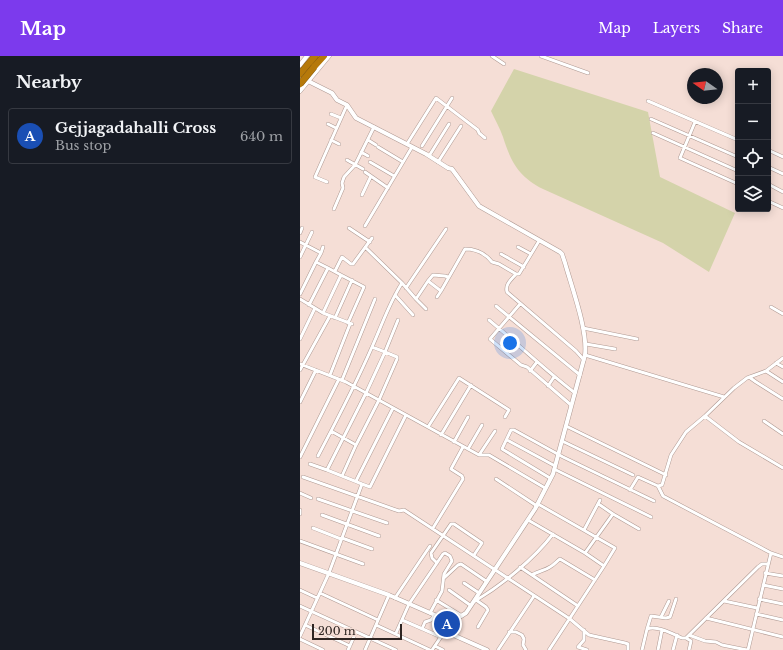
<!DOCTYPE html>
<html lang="en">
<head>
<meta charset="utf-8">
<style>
	:root { --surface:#171b24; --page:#20242c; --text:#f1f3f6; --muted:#9ea1a6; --line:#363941; --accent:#7c3aed }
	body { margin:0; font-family:"Libre Baskerville",serif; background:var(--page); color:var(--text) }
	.controls { position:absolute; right:12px; top:12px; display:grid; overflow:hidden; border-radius:4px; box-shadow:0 2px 10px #0003 }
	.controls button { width:36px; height:36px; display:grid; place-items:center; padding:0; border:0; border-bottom:1px solid var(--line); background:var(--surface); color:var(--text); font:20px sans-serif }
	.compass { position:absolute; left:387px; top:12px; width:36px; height:36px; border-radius:50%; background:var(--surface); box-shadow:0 2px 10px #0003; rotate:284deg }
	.scale { position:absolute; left:12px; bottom:10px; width:90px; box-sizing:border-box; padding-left:4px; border:2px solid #2e2522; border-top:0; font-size:11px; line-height:14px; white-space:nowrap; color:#2e2522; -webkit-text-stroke:3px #f5ded6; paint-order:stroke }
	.you { position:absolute; left:210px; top:287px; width:14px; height:14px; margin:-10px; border:3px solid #fff; border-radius:50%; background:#1a73e8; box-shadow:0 0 0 6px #1a73e833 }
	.badge { display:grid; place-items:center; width:26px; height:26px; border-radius:50%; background:var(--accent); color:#fff; font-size:13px; font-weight:700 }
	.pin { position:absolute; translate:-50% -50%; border:2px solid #fff; box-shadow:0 1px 4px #0006 }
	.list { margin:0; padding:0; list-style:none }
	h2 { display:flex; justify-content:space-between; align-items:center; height:52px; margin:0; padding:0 16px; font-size:17px }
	h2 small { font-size:13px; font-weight:400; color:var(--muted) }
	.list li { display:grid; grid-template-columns:26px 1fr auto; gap:12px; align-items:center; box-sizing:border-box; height:56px; margin:0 8px 8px; padding:0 8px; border:1px solid var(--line); border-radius:4px }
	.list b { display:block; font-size:15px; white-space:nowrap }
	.list p { margin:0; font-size:13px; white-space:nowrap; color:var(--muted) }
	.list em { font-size:13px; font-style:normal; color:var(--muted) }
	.icon { flex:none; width:22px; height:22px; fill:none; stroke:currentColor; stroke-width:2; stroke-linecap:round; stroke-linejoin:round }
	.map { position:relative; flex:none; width:483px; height:594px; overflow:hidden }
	header { display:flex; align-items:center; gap:24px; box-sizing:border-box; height:56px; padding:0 20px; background:var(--accent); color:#fff }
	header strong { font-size:19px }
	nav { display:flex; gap:22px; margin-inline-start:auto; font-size:14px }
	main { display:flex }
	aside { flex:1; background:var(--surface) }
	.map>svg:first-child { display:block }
	.green { fill:#d4d3aa }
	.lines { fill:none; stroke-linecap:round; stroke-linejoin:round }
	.minor-casing { stroke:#b09a93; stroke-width:4 }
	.tertiary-casing { stroke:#b09a93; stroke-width:5 }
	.motorway-casing { stroke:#865c12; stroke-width:7 }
	.minor { stroke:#fff; stroke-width:3 }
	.tertiary { stroke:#fff; stroke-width:4 }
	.motorway { stroke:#b6790a; stroke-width:6 }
	.motorway-bridge-casing { stroke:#865c12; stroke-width:7; stroke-linecap:butt }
	.motorway-bridge { stroke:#b6790a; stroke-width:6 }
</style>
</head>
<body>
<header>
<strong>Map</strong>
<nav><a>Map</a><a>Layers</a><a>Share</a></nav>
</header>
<main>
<aside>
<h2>Nearby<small></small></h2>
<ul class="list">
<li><span class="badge" style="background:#1a4fb4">A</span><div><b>Gejjagadahalli Cross</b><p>Bus stop</p></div><em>640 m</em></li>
</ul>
</aside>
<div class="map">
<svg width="483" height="594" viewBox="0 0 483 594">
	<rect width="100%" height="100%" fill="#f5ded6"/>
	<path class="green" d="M214,13L348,56L360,121L435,157L409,216L363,187L243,133C218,120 211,106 203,81C200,72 195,64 191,55Z"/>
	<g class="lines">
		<defs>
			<path id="minor" d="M192,0L204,8
				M241,0L288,17
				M348,45L438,84
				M31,58L41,62
				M351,63L438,101
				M395,66L380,102L438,128
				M28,68L36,72
				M353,77L438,115
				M31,84L39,88
				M68,84L76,89
				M107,88L136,42L178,74L179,77L185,82
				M122,90L152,42
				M78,91L103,106
				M468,94L483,101
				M61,96L68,100
				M129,100L149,68
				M47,104L63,113
				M70,106L94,120
				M138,106L161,70
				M468,111L483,118
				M65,116L88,132
				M27,126L15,121L47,49
				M468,128L483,136
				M62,139L71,120
				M468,145L483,152
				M34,153L43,132L42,127L44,121L55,109L74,71
				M65,170L112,91
				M49,172L70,186
				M0,177L2,172
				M239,185L219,218H216C211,224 205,228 207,236L276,295L284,304
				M0,186L21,197L16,206L28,212L9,249
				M218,191L231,198
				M66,192L102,227
				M21,197L23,191
				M201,198L224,211
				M0,201L12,176
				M35,215L42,201L51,208H53L72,182
				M41,219L64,231L48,267
				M128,225L133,219L145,220L148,221
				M106,232L146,173
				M0,238L16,206
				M95,239L113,259
				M137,241L141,235
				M0,243L23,257L52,268
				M116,243L126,253
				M220,248L190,283L221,309L227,311L271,349
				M196,250L280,319
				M471,251L483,258
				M23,257L41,219L28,212
				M35,262L52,224
				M189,264C218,288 245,314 275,337
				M283,272L337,283
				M0,283L15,252
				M286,288L315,293
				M72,291L85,296L98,264
				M285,299L424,341
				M476,307L483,311
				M0,308L46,326L179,399H189L245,432
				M0,314L30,260
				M230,315L237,306
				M466,315L483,326
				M30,319L50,268
				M449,321L456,326L483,343
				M42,324L75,243
				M248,330L254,321
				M0,346L16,314
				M405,360L439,386L483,412
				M464,365L483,378
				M266,370L366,419
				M128,371L159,322L209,354L205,361
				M31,375L56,389L42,420
				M141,379L171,329
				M207,384L255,410
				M262,385L333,419
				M154,386L168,361
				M56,389L79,344L97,303V301L85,296L66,337L27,414L62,428
				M168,393L182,369
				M179,399L195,375
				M18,400C37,364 56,328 72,291C82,269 89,247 102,227L116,243L128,225L141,235L165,193C177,193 185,197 192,206L199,208L216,218
				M0,401L39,323
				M10,408L27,414
				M254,413L351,461
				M3,421L93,453L99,455L104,454L270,563L289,579L325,587L328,588V594
				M250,422L202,393L211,374H214L263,401L354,445
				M196,423L237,450
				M56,425L93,352
				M358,430L363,440L471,497L483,501
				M330,434L338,421L358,430L362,429L371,399L386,376L405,360L434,332L447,322L466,315L483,302
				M0,437L11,442
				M18,443L87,467
				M238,448L315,492L304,510
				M0,454V458
				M313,458L339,473
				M22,459L79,480
				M228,464L285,497L304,510L249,594
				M13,472L41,483
				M133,472L163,423L162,420L151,413L163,391
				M284,474L300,444
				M42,482L72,493
				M0,485L63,508
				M285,497L313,458L300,449
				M137,507L132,502L131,497L151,468H154L182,487L174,499
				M220,511L278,550
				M465,517L483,520
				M232,519C238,515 244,515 250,511C254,509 257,505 260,503L295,524
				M144,522L158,509L161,508L186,525
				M164,527L179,537
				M463,529L483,533
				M0,534L17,542
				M149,534L170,549
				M20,537L78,564
				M95,542L130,490
				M459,543L483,548
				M136,544L162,560
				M176,544L186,551L188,554L178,571
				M175,545C202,529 234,503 253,478
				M424,545L457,552
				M0,550L96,594
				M456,558L483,564
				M361,561L369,545
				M406,562L483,581
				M102,564L141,581
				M5,569L50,590
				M76,569L130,594
				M122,573L125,566L131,564L135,559
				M347,573L351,560L366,562L370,561L376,543
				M284,574V584L278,591L287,594
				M209,576H216L222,579L224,583L223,589L226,594
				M96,577L109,548L143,498L145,497L150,500L152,505L144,518L142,535L130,557
				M389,579L405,585L416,586L422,589L447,594
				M0,580L29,517L62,428L70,431L106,359
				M386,582L391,585L389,594
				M0,583L23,594
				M135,590L143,594
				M48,594L56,576
				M65,594L89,539
				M132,594L147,572
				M198,594L234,540
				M342,594L347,573C357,569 373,578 382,582H386L458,511L462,508H467
				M358,594L362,574
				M373,594L377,579
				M448,594L471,497"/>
			<path id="tertiary" d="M0,9L7,0
				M4,21L8,25L32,37L37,44L47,49L56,62L126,98L148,112L152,113L179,150L260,196L262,198L265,207C272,232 288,275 285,299L253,418L235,453L166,557L156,563L147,566
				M0,35L29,0
				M0,507L89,539L144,563C149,567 146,574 151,578L187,594"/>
			<path id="motorway" d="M14,11L24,0
				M0,18L15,0"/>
		</defs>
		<use href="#minor" class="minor-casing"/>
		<use href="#tertiary" class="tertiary-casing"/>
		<use href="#motorway" class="motorway-casing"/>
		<use href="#minor" class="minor"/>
		<use href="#tertiary" class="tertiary"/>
		<use href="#motorway" class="motorway"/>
		<defs>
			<path id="motorway-bridge" d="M0,28L14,11"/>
		</defs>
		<use href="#motorway-bridge" class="motorway-bridge-casing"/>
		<use href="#motorway-bridge" class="motorway-bridge"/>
	</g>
</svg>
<div class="controls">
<button>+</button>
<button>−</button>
<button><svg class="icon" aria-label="locate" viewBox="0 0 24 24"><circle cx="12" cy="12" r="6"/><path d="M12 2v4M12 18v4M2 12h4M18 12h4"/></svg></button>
<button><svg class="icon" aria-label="layers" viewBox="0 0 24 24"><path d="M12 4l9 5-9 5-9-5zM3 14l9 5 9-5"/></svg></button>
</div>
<svg class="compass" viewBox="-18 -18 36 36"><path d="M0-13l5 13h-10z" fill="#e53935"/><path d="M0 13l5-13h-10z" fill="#9ea1a6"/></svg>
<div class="scale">200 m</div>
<div class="you"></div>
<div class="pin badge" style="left:147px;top:568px;background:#1a4fb4">A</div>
</div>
</main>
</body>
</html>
